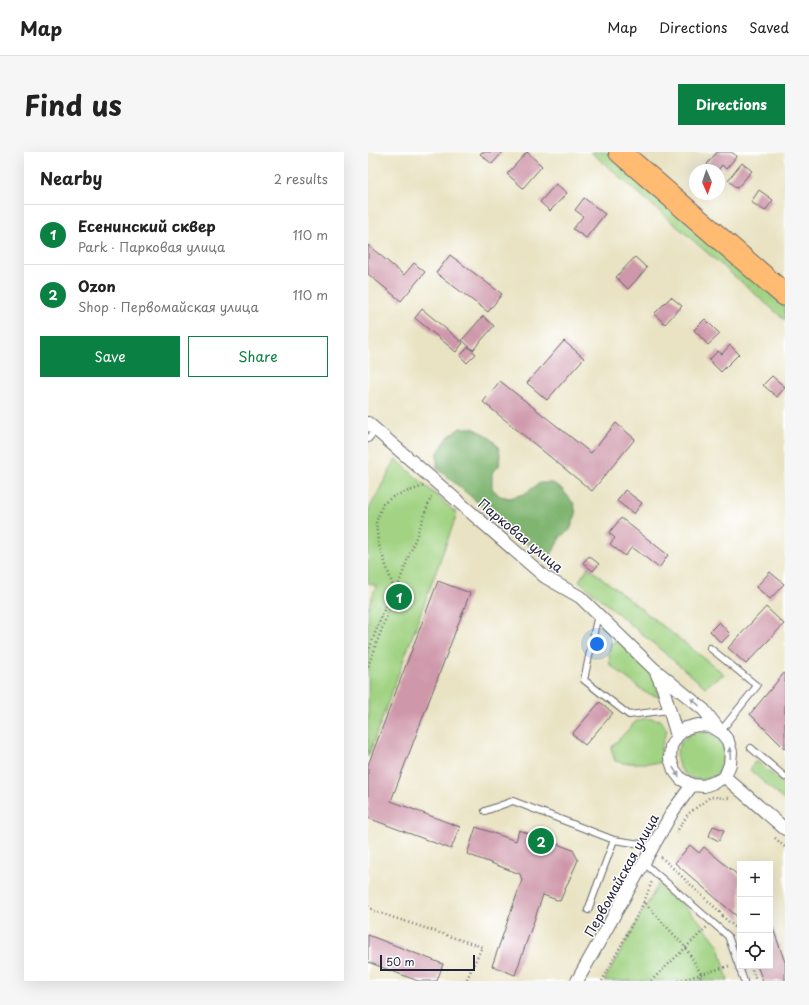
<!DOCTYPE html>
<html lang="en">
<head>
<meta charset="utf-8">
<style>
	:root { --surface:#fff; --page:#f6f6f6; --text:#222; --muted:#767676; --line:#e0e0e0; --accent:#0b8043 }
	body { margin:0; font-family:"Playpen Sans",sans-serif; background:var(--page); color:var(--text) }
	.controls { position:absolute; right:12px; bottom:12px; display:grid; overflow:hidden; border-radius:0px; box-shadow:0 4px 16px #0002 }
	.controls button { width:36px; height:36px; display:grid; place-items:center; padding:0; border:0; border-bottom:1px solid var(--line); background:var(--surface); color:var(--text); font:20px sans-serif }
	.compass { position:absolute; left:321px; top:12px; width:36px; height:36px; border-radius:50%; background:var(--surface); box-shadow:0 4px 16px #0002; rotate:177deg }
	.scale { position:absolute; left:12px; bottom:10px; width:95px; box-sizing:border-box; padding-left:4px; border:2px solid #22223b; border-top:0; font-size:11px; line-height:14px; white-space:nowrap; color:#22223b; -webkit-text-stroke:3px #fff; paint-order:stroke }
	.you { position:absolute; left:229px; top:492px; width:14px; height:14px; margin:-10px; border:3px solid #fff; border-radius:50%; background:#1a73e8; box-shadow:0 0 0 6px #1a73e833 }
	.badge { display:grid; place-items:center; width:26px; height:26px; border-radius:50%; background:var(--accent); color:#fff; font-size:13px; font-weight:700 }
	.pin { position:absolute; translate:-50% -50%; border:2px solid #fff; box-shadow:0 1px 4px #0006 }
	.list { margin:0; padding:0; list-style:none }
	h2 { display:flex; justify-content:space-between; align-items:center; height:52px; margin:0; padding:0 16px; font-size:17px }
	h2 small { font-size:13px; font-weight:400; color:var(--muted) }
	.list li { display:grid; grid-template-columns:26px 1fr auto; gap:12px; align-items:center; box-sizing:border-box; height:60px; padding:0 16px; border-top:1px solid var(--line) }
	.list b { display:block; font-size:15px; white-space:nowrap }
	.list p { margin:0; font-size:13px; white-space:nowrap; color:var(--muted) }
	.list em { font-size:13px; font-style:normal; color:var(--muted) }
	.actions { display:flex; gap:8px; padding:12px 16px }
	.actions a { flex:1; padding:9px 0; border:1px solid var(--accent); border-radius:0px; text-align:center; font-size:14px; color:var(--accent) }
	.actions .main { background:var(--accent); color:#fff }
	.icon { flex:none; width:22px; height:22px; fill:none; stroke:currentColor; stroke-width:2; stroke-linecap:round; stroke-linejoin:round }
	.map { position:relative; flex:none; width:417px; height:829px; overflow:hidden; border-radius:0px }
	header { display:flex; align-items:center; gap:24px; box-sizing:border-box; height:56px; padding:0 20px; background:var(--surface); border-bottom:1px solid var(--line) }
	header strong { font-size:19px }
	nav { display:flex; gap:22px; margin-inline-start:auto; font-size:14px }
	.intro { display:flex; align-items:center; justify-content:space-between; box-sizing:border-box; height:96px; padding:0 24px }
	h1 { margin:0; font-size:28px }
	.button { padding:10px 18px; border-radius:0px; background:var(--accent); color:#fff; font-size:14px; font-weight:700 }
	main { display:flex; gap:24px; padding:0 24px }
	aside { flex:1; background:var(--surface); border-radius:0px; box-shadow:0 4px 16px #0002 }
	.map>svg:first-child { display:block }
	.green { fill:#a1d383; stroke:#627a5f }
	.forest { fill:#80b571; stroke:#516c56 }
	.building { fill:#cf98aa }
	.lines { fill:none; stroke-linecap:round; stroke-linejoin:round }
	.lane-casing { stroke:#68666b; stroke-width:8 }
	.street-casing { stroke:#68666b; stroke-width:14 }
	.highway-casing { stroke:#68666b; stroke-width:24 }
	.path { stroke:#68666b; stroke-width:2.5; stroke-dasharray:1 3; stroke-linecap:butt }
	.lane { stroke:#fff; stroke-width:6 }
	.street { stroke:#fff; stroke-width:12 }
	.highway { stroke:#ffbb71; stroke-width:22 }
	.oneway { fill:#9c9ca7 }
	.labels { text-anchor:middle; dominant-baseline:central; stroke-width:3; stroke-linejoin:round; paint-order:stroke }
	.street-label { font-size:13px; fill:#22223b; stroke:#fff }
</style>
</head>
<body>
<header>
<strong>Map</strong>
<nav><a>Map</a><a>Directions</a><a>Saved</a></nav>
</header>
<div class="intro"><h1>Find us</h1><a class="button">Directions</a></div>
<main>
<aside>
<h2>Nearby<small>2 results</small></h2>
<ul class="list">
<li><span class="badge">1</span><div><b>Есенинский сквер</b><p>Park · Парковая улица</p></div><em>110 m</em></li>
<li><span class="badge">2</span><div><b>Ozon</b><p>Shop · Первомайская улица</p></div><em>110 m</em></li>
</ul>
<div class="actions"><a class="main">Save</a><a>Share</a></div>
</aside>
<div class="map">
<svg width="417" height="829" viewBox="0 0 417 829">
	<rect width="100%" height="100%" fill="#fff"/>
	<filter id="ink" filterUnits="userSpaceOnUse"><feTurbulence type="fractalNoise" baseFrequency=".025" numOctaves="2"/><feDisplacementMap in="SourceGraphic" scale="8" xChannelSelector="R" yChannelSelector="G"/><feConvolveMatrix kernelMatrix="1 2 1 2 8 2 1 2 1" color-interpolation-filters="sRGB"/></filter>
	<filter id="wash" filterUnits="userSpaceOnUse"><feTurbulence type="fractalNoise" baseFrequency=".012" numOctaves="4" result="noise"/><feDisplacementMap in="SourceGraphic" scale="16" xChannelSelector="R" yChannelSelector="G"/><feGaussianBlur stdDeviation="0.9" result="paint"/><feColorMatrix in="noise" values="0 0 0 0 0 0 0 0 0 0 0 0 0 0 0 0 0 1.4 0 .05"/><feComposite in="paint" operator="in"/></filter>
	<g filter="url(#wash)">
		<rect width="100%" height="100%" fill="#e9e3c3"/>
		<path class="green" d="M223,0H239L417,155V168Z
			M28,307L89,362L0,605V457L8,434L0,431V359Z
			M220,415L356,522L337,535L211,429Z
			M251,489L283,519L292,545L278,541L242,513L241,502L243,491Z
			M277,566L293,568L299,578L293,595L294,609L291,611H255L247,609L243,596L267,570Z
			M309 604a24 24 0 1 1 48 0a24 24 0 1 1-48 0Z
			M388,608L417,634V649L382,618Z
			M291,731L329,766L351,794L360,829H236Z"/>
		<path class="forest" d="M92,276H105L119,283L130,294L132,303L131,314L124,321V336L132,344L142,346L156,342L172,331H185L194,337L206,352L208,362L202,378L193,384L183,403L176,406L69,316V302L80,285Z"/>
		<g id="blocks">
			<path class="building" d="M114,0H135L124,12L112,2Z
				M159,0L174,14L155,36L139,22Z
				M349,0H363L369,4L358,17L354,13L350,18H345L339,12Z
				M374,11L384,19L369,36L360,28Z
				M188,32L199,41L182,59L172,50Z
				M391,38L405,48L397,59L383,50Z
				M216,46L237,62L218,86L205,77L215,64L207,58Z
				M0,93L36,123L46,111L57,120L33,149L0,122Z
				M82,103L134,142L120,160L68,121Z
				M267,105L279,116L260,137L248,125Z
				M303,145L314,154L297,172L286,162Z
				M54,157L95,191L88,200L47,166Z
				M115,164L126,174L105,198L94,188Z
				M337,167L352,182L340,193L326,178Z
				M196,189L216,206L179,248L159,231Z
				M362,193L371,202L353,220L341,208L350,199L354,202Z
				M100,195L108,202L99,211L92,204Z
				M404,224L417,235L409,245L395,233Z
				M132,229L223,301L248,271L267,287L224,339L115,250Z
				M257,338L274,351L266,362L249,349Z
				M253,366L300,403L291,416L264,395L257,404L242,392L247,386L241,381Z
				M221,404L231,412L225,419L215,411Z
				M402,420L416,432L402,447L388,435Z
				M70,429L102,441L23,649L92,675L83,697L0,666V613Z
				M398,455L416,472L378,512L360,496Z
				M351,470L362,482L353,491L342,479Z
				M417,520V597L382,562Z
				M232,550L245,561L217,593L204,582Z
				M345,674L356,678L351,689L341,684Z
				M108,675L148,689L151,678L205,698L210,708L192,749L175,743L147,823L124,814L154,728L152,722L99,702Z
				M322,693L331,701L336,695L372,725V767L307,711Z
				M402,768L417,810V829H395L389,814H402Z
				M0,783L75,812L69,829H50L0,810Z"/>
		</g>
	</g>
	<g filter="url(#ink)">
		<use href="#blocks" fill-opacity="0" stroke="#68666b" stroke-width="1"/>
		<g class="lines">
			<defs>
				<path id="lane" d="M0,287L8,278
					M230,462L216,528L261,563L301,558
					M342,496L389,534L352,580
					M383,596L417,625
					M117,659L145,649L246,688
					M276,711L360,784L376,829
					M220,758L246,688L286,694"/>
				<path id="street" d="M0,271L177,425L212,445L286,517L336,558L360,589L363,600L362,612L357,625L347,630L336,634L324,633L313,627L306,618L302,606L303,594L309,584L318,576L330,573L342,574L352,580
					M288,520L295,536L309,584
					M357,625L417,677
					M209,829L305,659L324,633"/>
				<path id="highway" d="M252,0L417,143"/>
			</defs>
			<use href="#lane" class="lane-casing"/>
			<use href="#street" class="street-casing"/>
			<use href="#highway" class="highway-casing"/>
			<path class="path" d="M0,500L25,434L10,390L8,370L15,352L26,344L56,334
				M0,514L64,342
				M308,681L320,662L342,645L361,646L363,647
				M407,686L417,695
				M293,705L355,763
				M276,750L284,729
				M0,754L6,759L114,795L98,829
				M354,764L367,775L369,780
				M383,814L388,829
				M234,829L276,750L318,796L333,822L331,829
				M283,829L339,775
				M310,829L361,814"/>
			<use href="#lane" class="lane"/>
			<use href="#street" class="street"/>
			<use href="#highway" class="highway"/>
		</g>
		<defs><path id="oneway-solid" d="M-6-.8H1V-3.2L6.5 0L1 3.2V.8H-6Z"/></defs>
		<g class="oneway">
			<use href="#oneway-solid" transform="translate(327 550) rotate(-140)"/>
			<use href="#oneway-solid" transform="translate(362 601) rotate(-94)"/>
			<use href="#oneway-solid" transform="translate(308 620) rotate(57)"/>
		</g>
	</g>
	<g class="labels">
		<g class="street-label">
			<text transform="translate(153 383) rotate(40)">Парковая улица</text>
			<text transform="translate(253 723) rotate(-61)">Первомайская улица</text>
		</g>
	</g>
</svg>
<div class="controls">
<button>+</button>
<button>−</button>
<button><svg class="icon" aria-label="locate" viewBox="0 0 24 24"><circle cx="12" cy="12" r="6"/><path d="M12 2v4M12 18v4M2 12h4M18 12h4"/></svg></button>
</div>
<svg class="compass" viewBox="-18 -18 36 36"><path d="M0-13l5 13h-10z" fill="#e53935"/><path d="M0 13l5-13h-10z" fill="#767676"/></svg>
<div class="scale">50 m</div>
<div class="you"></div>
<div class="pin badge" style="left:31px;top:445px">1</div>
<div class="pin badge" style="left:173px;top:689px">2</div>
</div>
</main>
</body>
</html>
